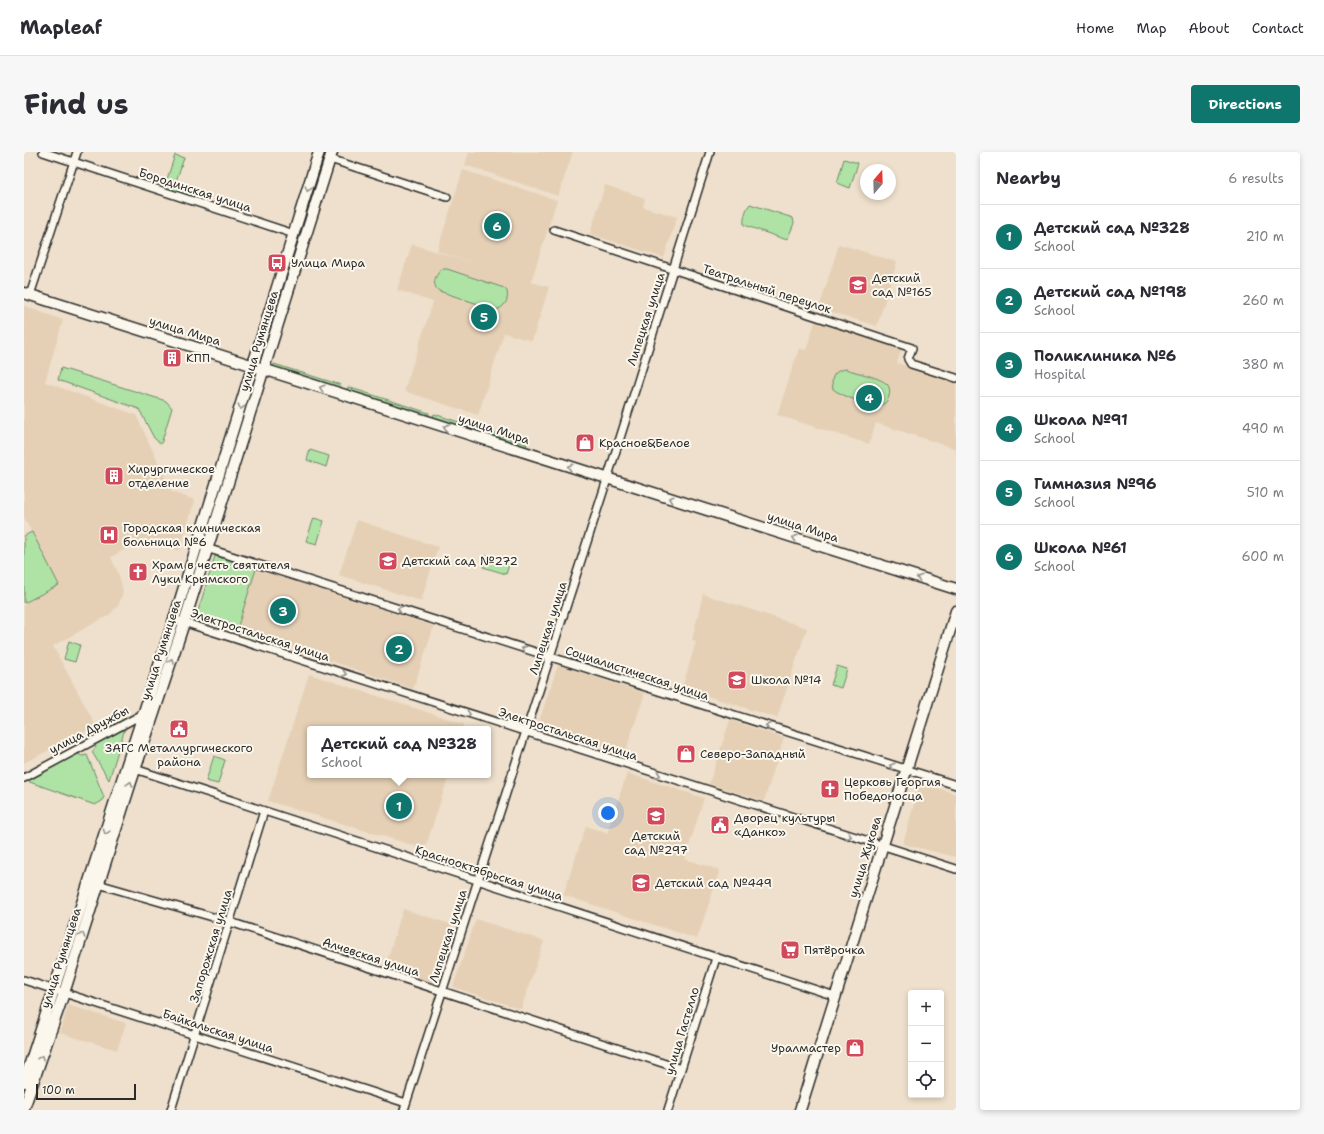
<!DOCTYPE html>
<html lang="en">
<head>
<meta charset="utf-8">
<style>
	:root { --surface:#fff; --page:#f7f7f7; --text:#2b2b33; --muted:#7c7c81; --line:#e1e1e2; --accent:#0f766e }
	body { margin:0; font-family:"Shantell Sans",sans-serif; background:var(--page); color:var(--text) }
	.controls { position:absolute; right:12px; bottom:12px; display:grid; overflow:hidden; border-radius:4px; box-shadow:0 2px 6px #0003 }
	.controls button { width:36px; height:36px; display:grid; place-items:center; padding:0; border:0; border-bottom:1px solid var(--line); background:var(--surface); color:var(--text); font:20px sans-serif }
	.compass { position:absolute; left:836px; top:12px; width:36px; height:36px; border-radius:50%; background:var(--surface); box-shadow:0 2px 6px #0003; rotate:19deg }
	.scale { position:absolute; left:12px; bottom:10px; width:100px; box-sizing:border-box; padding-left:4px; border:2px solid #2b2b2b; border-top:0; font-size:11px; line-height:14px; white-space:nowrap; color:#2b2b2b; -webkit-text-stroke:3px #fbf7ec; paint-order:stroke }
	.you { position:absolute; left:584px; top:661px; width:14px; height:14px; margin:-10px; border:3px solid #fff; border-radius:50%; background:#1a73e8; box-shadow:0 0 0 6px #1a73e833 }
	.badge { display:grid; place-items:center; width:26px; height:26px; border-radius:50%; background:var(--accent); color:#fff; font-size:13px; font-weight:700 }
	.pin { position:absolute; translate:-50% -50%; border:2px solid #fff; box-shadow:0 1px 4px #0006 }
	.popup { position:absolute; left:283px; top:574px; width:184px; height:52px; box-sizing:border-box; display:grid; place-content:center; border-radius:4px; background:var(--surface); filter:drop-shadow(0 1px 3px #0005); font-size:13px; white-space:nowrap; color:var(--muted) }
	.popup b { font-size:15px; color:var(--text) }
	.popup::after { content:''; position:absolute; left:50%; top:100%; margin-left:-8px; border:8px solid transparent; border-top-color:var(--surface) }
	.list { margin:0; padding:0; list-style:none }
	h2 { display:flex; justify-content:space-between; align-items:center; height:52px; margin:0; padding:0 16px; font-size:17px }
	h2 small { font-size:13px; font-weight:400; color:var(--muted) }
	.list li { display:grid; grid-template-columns:26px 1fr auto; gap:12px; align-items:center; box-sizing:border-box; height:64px; padding:0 16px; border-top:1px solid var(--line) }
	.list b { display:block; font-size:15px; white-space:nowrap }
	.list p { margin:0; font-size:13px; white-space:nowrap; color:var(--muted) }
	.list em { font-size:13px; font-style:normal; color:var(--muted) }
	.icon { flex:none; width:22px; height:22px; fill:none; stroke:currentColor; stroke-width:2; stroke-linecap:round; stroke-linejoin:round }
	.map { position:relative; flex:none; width:932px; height:958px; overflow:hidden; border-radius:4px }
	header { display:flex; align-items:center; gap:24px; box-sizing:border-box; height:56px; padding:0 20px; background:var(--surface); border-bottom:1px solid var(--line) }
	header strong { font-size:19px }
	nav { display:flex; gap:22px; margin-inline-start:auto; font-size:14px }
	.intro { display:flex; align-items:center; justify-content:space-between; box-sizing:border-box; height:96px; padding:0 24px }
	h1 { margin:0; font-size:28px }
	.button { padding:10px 18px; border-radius:4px; background:var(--accent); color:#fff; font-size:14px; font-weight:700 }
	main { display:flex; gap:24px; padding:0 24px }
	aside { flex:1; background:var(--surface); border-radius:4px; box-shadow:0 2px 6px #0003 }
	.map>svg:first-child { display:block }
	.built { fill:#e5d0b6 }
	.green { fill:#afe3a5; stroke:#6d8768 }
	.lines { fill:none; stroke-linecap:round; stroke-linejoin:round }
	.minor-casing { stroke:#2b2b2b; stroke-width:10 }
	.secondary-casing { stroke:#2b2b2b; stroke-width:13 }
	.minor { stroke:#fbf7ec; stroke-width:7 }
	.secondary { stroke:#fbf7ec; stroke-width:10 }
	.oneway { stroke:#93918c }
	.labels { text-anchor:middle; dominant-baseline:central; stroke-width:4; stroke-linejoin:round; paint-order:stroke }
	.street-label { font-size:12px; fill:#2b2b2b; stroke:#fbf7ec }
	.poi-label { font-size:12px; fill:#2b2b2b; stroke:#fbf7ec; text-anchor:start }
</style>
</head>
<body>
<header>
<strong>Mapleaf</strong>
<nav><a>Home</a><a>Map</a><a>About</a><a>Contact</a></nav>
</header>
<div class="intro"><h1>Find us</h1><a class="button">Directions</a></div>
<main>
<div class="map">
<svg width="932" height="958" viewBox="0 0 932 958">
	<rect width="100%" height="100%" fill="#eee0cc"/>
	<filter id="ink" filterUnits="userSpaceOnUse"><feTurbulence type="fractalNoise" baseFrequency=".025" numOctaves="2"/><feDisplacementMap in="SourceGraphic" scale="8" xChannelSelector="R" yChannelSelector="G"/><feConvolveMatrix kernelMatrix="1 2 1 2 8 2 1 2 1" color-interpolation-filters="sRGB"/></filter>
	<g filter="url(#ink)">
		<path class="built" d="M445,0H549L534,44L441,13Z
			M439,18L533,48L507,130L525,135L508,189L480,181L454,263L380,239L409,150L373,138L388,92L448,111L413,99Z
			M581,33L621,46L619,55L653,65L640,106L566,82Z
			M815,92L873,110L853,174L795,156Z
			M0,154L39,168L21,230L112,263L148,340L171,348L155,399L120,387L87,405L96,426L99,440L94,454L85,463L29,494L72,574L0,611V451L35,433L7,380L0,384L7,379L0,366Z
			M792,167L878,195L873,211L932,230V297L852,271L845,292L753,263L775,196L782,198Z
			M333,368L414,395L397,449L315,423Z
			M232,417L410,474L389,537L213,477Z
			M679,442L783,476L753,566L658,536L672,490L668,488Z
			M534,513L621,541L601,601L514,572Z
			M285,522L440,572L439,577H286V623H425L401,697L244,649Z
			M706,568L760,586L740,649L685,632Z
			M603,621L680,646L661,707L696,718L673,787L539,743L562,674L583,681Z
			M896,630L932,642V705L879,692Z
			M379,757L429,773L409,831L361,815Z
			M452,767L520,789L497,857L429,835Z
			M44,853L102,871L93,898L36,881Z"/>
		<path class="green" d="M300,0H305L241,203L237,202Z
			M151,3L160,6L152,29L173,40L169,46L140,36Z
			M820,7L834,11L826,36L813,31Z
			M726,52L769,66L770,71L764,86L760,87L720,73C719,67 722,56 726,52Z
			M418,117H423L480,136L483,139C485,148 481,155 472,158L415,139C407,133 411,123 418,117Z
			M250,212L317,233L316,238L248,218Z
			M37,216L142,249L148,256L137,292L130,286L115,257L34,228Z
			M822,217C833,221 855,225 863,232C866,235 866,240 865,244C864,248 862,251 858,253C851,257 816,243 809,237C806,226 810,218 822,217Z
			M229,229L231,230L180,391L179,389Z
			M324,235L405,261L404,266L323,240Z
			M410,262L503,292L501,297L408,267Z
			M286,298L305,304L302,315L283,308Z
			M290,366L300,369L293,392L282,389Z
			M8,380L35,433L0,451V384Z
			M463,403L486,410L482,422L459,415Z
			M191,404L232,417L213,477L171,469Z
			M45,489L56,493L51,510L40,507Z
			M813,514L823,517L817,536L807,533Z
			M102,573L85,628L68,600L72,595L70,589Z
			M51,600L58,604L63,603L80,645L78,649L71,653L0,628Z
			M190,604L201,608L194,632L182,629Z"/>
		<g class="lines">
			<defs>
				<path id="minor" d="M19,0L270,82
					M306,7L423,45
					M530,78L888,196L884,207L887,212L932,226
					M6,143L53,0
					M179,395L932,633
					M156,469L932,717
					M111,617L811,844
					M0,626L119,562
					M74,732L206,770L657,917
					M0,828L382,951
					M147,958L240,659
					M380,958L580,337L686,0
					M644,958L692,806"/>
				<path id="secondary" d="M0,141L932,437
					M0,930L152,461L295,0
					M0,956L40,841L107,630L160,471L308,0
					M776,958L932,459"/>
			</defs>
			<use href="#minor" class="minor-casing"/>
			<use href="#secondary" class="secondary-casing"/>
			<use href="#minor" class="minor"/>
			<use href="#secondary" class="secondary"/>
		</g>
		<defs><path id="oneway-chevron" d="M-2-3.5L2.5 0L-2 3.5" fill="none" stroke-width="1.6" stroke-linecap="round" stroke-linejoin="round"/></defs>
		<g class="oneway">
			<use href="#oneway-chevron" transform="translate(284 37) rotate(107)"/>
			<use href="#oneway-chevron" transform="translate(298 236) rotate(-162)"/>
			<use href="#oneway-chevron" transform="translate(217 255) rotate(107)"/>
			<use href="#oneway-chevron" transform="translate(422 275) rotate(-162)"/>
			<use href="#oneway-chevron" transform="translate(546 315) rotate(-163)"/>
			<use href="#oneway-chevron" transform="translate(647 347) rotate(-163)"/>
			<use href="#oneway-chevron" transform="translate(771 386) rotate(-162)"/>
			<use href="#oneway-chevron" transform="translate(895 426) rotate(-162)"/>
			<use href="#oneway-chevron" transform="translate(376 457) rotate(-162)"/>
			<use href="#oneway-chevron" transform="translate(500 497) rotate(-162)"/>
			<use href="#oneway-chevron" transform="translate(147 509) rotate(-72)"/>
			<use href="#oneway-chevron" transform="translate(320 522) rotate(18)"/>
			<use href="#oneway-chevron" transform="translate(444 562) rotate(18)"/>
			<use href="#oneway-chevron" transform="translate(744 574) rotate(-163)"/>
			<use href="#oneway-chevron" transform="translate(868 614) rotate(-162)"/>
			<use href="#oneway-chevron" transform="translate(634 623) rotate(18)"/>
			<use href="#oneway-chevron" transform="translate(106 632) rotate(-74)"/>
			<use href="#oneway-chevron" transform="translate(82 680) rotate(108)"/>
			<use href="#oneway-chevron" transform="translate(825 684) rotate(18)"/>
			<use href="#oneway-chevron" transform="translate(58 783) rotate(-73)"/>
			<use href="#oneway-chevron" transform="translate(17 906) rotate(-71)"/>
		</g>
	</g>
	<defs>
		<symbol id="bus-square" viewBox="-11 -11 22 22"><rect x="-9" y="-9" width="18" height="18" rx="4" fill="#d1495b" stroke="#fbf7ec"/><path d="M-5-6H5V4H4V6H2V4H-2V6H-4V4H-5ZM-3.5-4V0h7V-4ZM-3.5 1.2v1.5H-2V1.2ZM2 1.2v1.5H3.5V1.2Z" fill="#fff"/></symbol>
		<symbol id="school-square" viewBox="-11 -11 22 22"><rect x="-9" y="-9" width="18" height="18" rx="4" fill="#d1495b" stroke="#fbf7ec"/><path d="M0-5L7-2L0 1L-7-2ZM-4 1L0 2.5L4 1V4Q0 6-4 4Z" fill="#fff"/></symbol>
		<symbol id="building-square" viewBox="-11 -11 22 22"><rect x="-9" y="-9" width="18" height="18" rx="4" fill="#d1495b" stroke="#fbf7ec"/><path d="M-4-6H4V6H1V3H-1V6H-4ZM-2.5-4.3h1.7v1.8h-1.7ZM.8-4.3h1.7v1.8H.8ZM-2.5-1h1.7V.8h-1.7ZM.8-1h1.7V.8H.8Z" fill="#fff"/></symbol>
		<symbol id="shop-square" viewBox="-11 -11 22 22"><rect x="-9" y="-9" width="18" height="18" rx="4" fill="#d1495b" stroke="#fbf7ec"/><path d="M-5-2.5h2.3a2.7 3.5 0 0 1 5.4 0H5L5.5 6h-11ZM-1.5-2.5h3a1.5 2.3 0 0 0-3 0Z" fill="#fff"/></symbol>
		<symbol id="hospital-square" viewBox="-11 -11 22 22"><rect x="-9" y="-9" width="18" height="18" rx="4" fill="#d1495b" stroke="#fbf7ec"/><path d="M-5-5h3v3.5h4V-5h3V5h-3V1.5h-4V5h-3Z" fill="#fff"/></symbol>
		<symbol id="church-square" viewBox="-11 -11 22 22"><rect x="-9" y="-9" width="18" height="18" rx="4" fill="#d1495b" stroke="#fbf7ec"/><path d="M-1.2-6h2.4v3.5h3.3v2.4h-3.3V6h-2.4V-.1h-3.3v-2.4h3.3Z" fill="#fff"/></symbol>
		<symbol id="civic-square" viewBox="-11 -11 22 22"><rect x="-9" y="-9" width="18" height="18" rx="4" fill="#d1495b" stroke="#fbf7ec"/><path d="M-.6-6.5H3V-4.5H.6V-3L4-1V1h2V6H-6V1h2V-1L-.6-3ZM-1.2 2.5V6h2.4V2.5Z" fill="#fff"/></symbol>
		<symbol id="supermarket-square" viewBox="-11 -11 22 22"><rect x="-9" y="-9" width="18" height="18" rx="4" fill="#d1495b" stroke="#fbf7ec"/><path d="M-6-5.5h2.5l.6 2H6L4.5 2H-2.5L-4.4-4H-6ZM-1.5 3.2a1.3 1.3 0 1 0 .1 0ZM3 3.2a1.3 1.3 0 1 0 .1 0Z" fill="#fff"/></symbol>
	</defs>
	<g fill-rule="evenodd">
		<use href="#bus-square" x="242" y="100" width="22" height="22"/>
		<use href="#school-square" x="823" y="122" width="22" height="22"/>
		<use href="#building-square" x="137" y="195" width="22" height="22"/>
		<use href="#shop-square" x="550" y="280" width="22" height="22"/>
		<use href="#building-square" x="79" y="313" width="22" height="22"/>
		<use href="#hospital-square" x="74" y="372" width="22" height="22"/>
		<use href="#school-square" x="353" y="398" width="22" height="22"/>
		<use href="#church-square" x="103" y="409" width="22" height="22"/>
		<use href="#school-square" x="702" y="517" width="22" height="22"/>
		<use href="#civic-square" x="144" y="566" width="22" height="22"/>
		<use href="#shop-square" x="651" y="591" width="22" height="22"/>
		<use href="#church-square" x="795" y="626" width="22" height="22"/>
		<use href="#school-square" x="621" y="653" width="22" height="22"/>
		<use href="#civic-square" x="685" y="662" width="22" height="22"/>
		<use href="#school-square" x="606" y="720" width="22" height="22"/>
		<use href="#supermarket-square" x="755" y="787" width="22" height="22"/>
		<use href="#shop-square" x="820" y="885" width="22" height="22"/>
	</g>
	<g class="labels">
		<g class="street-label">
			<text transform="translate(171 38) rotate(18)">Бородинская улица</text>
			<text transform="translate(743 137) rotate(18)">Театральный переулок</text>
			<text transform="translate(622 167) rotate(-72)">Липецкая улица</text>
			<text transform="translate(161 179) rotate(17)">улица Мира</text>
			<text transform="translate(235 189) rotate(-73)">улица Румянцева</text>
			<text transform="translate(470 277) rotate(18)">улица Мира</text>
			<text transform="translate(779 375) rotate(18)">улица Мира</text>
			<text transform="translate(524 476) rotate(-72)">Липецкая улица</text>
			<text transform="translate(236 483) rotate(18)">Электростальская улица</text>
			<text transform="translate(137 498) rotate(-72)">улица Румянцева</text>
			<text transform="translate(613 521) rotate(18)">Социалистическая улица</text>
			<text transform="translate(65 578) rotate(-28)">улица Дружбы</text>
			<text transform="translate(544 582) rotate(18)">Электростальская улица</text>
			<text transform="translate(841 705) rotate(-73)">улица Жукова</text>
			<text transform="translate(465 721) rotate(18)">Краснооктябрьская улица</text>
			<text transform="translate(424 784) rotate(-72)">Липецкая улица</text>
			<text transform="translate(187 794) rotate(-73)">Запорожская улица</text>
			<text transform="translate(347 805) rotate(18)">Алчевская улица</text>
			<text transform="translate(37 806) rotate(-72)">улица Румянцева</text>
			<text transform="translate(194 879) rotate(18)">Байкальская улица</text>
			<text transform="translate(658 879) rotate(-73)">улица Гастелло</text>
		</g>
		<g class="poi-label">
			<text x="267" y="111">Улица Мира</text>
			<text x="848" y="126">Детский<tspan x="848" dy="14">сад №165</tspan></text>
			<text x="162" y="206">КПП</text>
			<text x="575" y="291">Красное&amp;Белое</text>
			<text x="104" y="317">Хирургическое<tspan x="104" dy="14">отделение</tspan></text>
			<text x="99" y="376">Городская клиническая<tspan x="99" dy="14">больница №6</tspan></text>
			<text x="378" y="409">Детский сад №272</text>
			<text x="128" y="413">Храм в честь святителя<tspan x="128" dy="14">Луки Крымского</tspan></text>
			<text x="727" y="528">Школа №14</text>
			<text x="155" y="596" text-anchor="middle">ЗАГС Металлургического<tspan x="155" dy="14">района</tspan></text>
			<text x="676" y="602">Северо-Западный</text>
			<text x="820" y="630">Церковь Георгия<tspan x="820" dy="14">Победоносца</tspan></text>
			<text x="710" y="666">Дворец культуры<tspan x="710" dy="14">«Данко»</tspan></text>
			<text x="632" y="684" text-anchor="middle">Детский<tspan x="632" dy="14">сад №297</tspan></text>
			<text x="631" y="731">Детский сад №449</text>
			<text x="780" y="798">Пятёрочка</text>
			<text x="817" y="896" text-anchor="end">Уралмастер</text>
		</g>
	</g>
</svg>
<div class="controls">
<button>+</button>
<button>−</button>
<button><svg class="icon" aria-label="locate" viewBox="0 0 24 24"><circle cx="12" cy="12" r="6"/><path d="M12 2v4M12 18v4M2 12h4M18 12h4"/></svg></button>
</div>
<svg class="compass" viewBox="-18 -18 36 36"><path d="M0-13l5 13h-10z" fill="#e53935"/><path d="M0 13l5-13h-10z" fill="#7c7c81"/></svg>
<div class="scale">100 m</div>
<div class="you"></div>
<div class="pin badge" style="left:375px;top:654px">1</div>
<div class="popup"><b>Детский сад №328</b>School</div>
<div class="pin badge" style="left:375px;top:497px">2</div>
<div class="pin badge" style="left:259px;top:459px">3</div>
<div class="pin badge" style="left:845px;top:246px">4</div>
<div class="pin badge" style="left:460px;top:165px">5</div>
<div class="pin badge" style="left:473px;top:74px">6</div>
</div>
<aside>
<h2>Nearby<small>6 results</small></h2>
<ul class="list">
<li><span class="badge">1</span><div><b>Детский сад №328</b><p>School</p></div><em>210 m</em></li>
<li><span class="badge">2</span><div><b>Детский сад №198</b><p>School</p></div><em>260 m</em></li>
<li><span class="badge">3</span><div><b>Поликлиника №6</b><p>Hospital</p></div><em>380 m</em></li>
<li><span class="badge">4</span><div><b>Школа №91</b><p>School</p></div><em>490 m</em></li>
<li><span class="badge">5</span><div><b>Гимназия №96</b><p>School</p></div><em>510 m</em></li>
<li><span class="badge">6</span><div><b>Школа №61</b><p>School</p></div><em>600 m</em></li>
</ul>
</aside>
</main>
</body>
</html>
